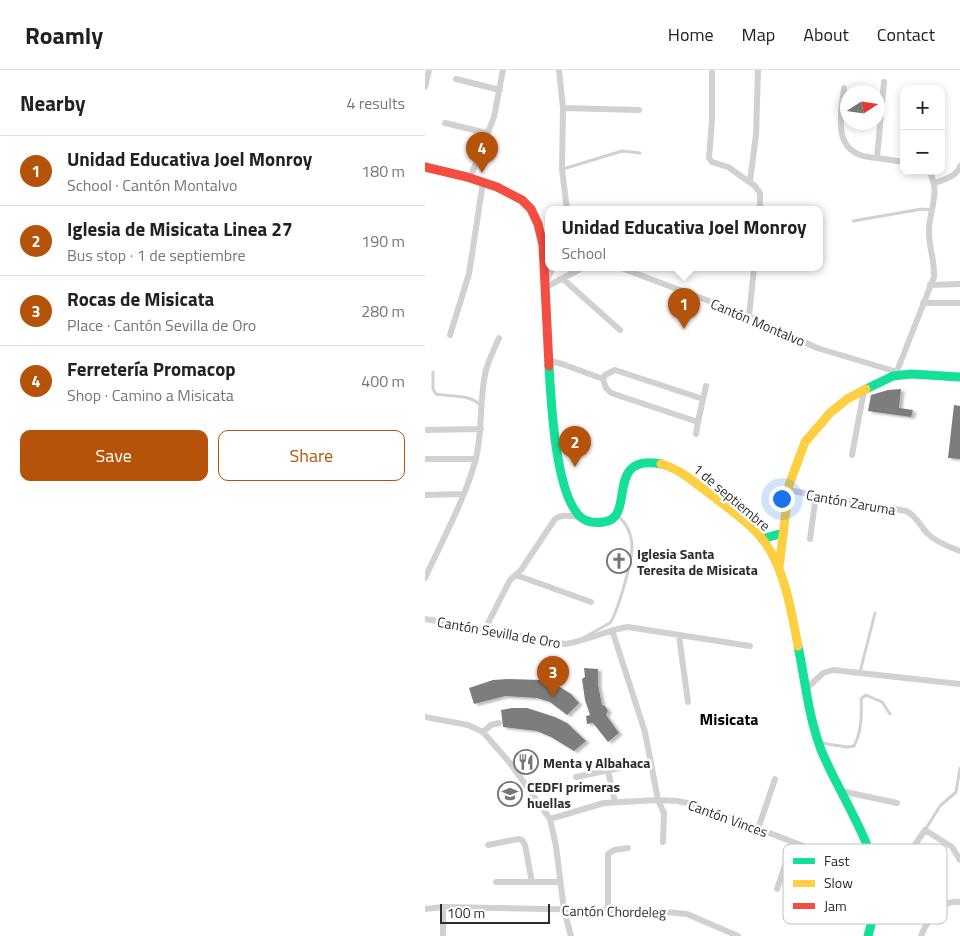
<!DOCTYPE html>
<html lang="en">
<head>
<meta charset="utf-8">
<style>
	:root { --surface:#fff; --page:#f6f6f6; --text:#222; --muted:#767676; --line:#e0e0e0; --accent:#b45309 }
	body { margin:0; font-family:"Titillium Web",sans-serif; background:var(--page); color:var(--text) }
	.controls { position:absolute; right:15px; top:15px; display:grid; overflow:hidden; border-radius:10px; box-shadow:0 2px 8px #0003 }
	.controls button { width:45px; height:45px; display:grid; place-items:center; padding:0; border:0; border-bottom:1px solid var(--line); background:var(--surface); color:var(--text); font:25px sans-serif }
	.compass { position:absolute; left:415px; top:15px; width:45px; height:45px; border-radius:50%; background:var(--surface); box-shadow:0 2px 8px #0003; rotate:78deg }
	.scale { position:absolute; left:15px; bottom:12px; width:110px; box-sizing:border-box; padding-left:5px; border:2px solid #2c2c2c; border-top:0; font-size:14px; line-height:18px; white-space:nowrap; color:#2c2c2c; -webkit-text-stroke:4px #fff; paint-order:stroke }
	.you { position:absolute; left:356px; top:428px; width:18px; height:18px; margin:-12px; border:4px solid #fff; border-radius:50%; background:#1a73e8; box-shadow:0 0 0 8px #1a73e833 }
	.badge { display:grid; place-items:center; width:32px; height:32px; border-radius:50%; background:var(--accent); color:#fff; font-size:16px; font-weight:700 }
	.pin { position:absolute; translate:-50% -41px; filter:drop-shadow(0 1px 2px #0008) }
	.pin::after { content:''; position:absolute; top:26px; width:18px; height:15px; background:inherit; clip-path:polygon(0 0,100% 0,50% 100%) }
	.popup { position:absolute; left:120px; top:136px; width:278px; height:65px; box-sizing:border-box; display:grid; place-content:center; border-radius:10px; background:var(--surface); filter:drop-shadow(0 1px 4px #0005); font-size:16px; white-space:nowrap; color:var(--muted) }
	.popup b { font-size:19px; color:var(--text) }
	.popup::after { content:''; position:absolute; left:50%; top:100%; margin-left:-10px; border:10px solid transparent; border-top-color:var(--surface) }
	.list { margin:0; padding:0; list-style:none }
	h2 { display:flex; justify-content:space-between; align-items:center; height:65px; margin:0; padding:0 20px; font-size:21px }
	h2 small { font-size:16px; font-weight:400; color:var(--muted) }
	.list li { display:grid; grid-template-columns:32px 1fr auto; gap:15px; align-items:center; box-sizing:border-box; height:70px; padding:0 20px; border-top:1px solid var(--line) }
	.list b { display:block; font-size:19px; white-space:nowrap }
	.list p { margin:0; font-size:16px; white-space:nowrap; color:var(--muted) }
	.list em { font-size:16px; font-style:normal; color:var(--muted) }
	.actions { display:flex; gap:10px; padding:15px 20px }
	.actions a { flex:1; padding:11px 0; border:1px solid var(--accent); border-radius:10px; text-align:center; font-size:18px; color:var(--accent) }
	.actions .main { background:var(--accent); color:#fff }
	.map { position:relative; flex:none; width:535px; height:866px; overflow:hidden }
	header { display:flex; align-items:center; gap:30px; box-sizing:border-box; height:70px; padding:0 25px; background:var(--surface); border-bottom:1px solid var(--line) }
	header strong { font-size:24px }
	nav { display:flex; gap:28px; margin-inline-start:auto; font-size:18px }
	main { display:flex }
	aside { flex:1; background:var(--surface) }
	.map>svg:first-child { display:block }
	.building { fill:#7d7d7d; filter:url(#shadow) }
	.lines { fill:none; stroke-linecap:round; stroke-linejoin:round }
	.lane { stroke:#d1d1d1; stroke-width:3 }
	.street { stroke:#d1d1d1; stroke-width:6 }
	.fast { stroke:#16e098; stroke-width:9 }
	.slow { stroke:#ffcf43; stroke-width:9 }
	.jam { stroke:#f24e42; stroke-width:9 }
	.labels { text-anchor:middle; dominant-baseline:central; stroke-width:5; stroke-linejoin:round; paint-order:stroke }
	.street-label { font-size:14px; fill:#2c2c2c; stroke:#fff }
	.poi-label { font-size:14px; font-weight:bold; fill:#2c2c2c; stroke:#fff; text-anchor:start }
	.quarter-label { font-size:16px; font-weight:bold; fill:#000; stroke:#fff }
	.key { fill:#fff; stroke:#c0c0c0; stroke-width:1 }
	.key-label { font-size:14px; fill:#2c2c2c }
</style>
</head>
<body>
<header>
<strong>Roamly</strong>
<nav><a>Home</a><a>Map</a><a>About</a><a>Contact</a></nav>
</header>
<main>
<aside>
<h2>Nearby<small>4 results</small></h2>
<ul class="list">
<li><span class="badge">1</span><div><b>Unidad Educativa Joel Monroy</b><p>School · Cantón Montalvo</p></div><em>180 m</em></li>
<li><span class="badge">2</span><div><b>Iglesia de Misicata Linea 27</b><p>Bus stop · 1 de septiembre</p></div><em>190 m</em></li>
<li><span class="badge">3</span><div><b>Rocas de Misicata</b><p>Place · Cantón Sevilla de Oro</p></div><em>280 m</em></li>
<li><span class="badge">4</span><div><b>Ferretería Promacop</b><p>Shop · Camino a Misicata</p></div><em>400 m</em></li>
</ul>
<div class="actions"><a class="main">Save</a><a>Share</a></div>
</aside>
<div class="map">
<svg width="535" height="866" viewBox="0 0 535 866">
	<defs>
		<filter id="shadow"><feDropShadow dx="3.5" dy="2" stdDeviation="1" flood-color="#0004"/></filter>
	</defs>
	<rect width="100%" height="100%" fill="#fff"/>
	<path class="building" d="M476,319L474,338L488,340L486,347L443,341L446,325L463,320Z
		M529,335L535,336V389L523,388Z
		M159,598L173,599V615L177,635L180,636L183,641L181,645L194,663L183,672L168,653L162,654L161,646L165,645L160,630L157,609L160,607Z
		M83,609L116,610L133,616L146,624L154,633L142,645L125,632L112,628L80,626L49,634L44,618L68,610Z
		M87,638H102L130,647L142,653L161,671L149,681L126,667L112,661L78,657L76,640Z"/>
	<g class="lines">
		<path class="lane" d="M138,99L197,81L215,83
			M428,151L497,139L507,140
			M8,302V319L11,324C26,327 45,324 55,335
			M156,569L185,553C193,541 207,492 207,477C207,466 202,452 192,446
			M435,602L450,543
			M396,673L422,677L429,676C437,662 437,644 436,629L441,625L457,632L465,644
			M500,760L515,736L531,722L535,698"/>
		<path class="street" d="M134,0L138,38L137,99L142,140
			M287,0V50L284,88L287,92L303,97L330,116L335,123V140
			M31,9L75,20
			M459,12L452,88L479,92
			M0,17L4,0
			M419,18C415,51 407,86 452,88
			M138,38L214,40
			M20,53L62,63
			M45,108L69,47L78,0
			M325,111L331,65L333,0
			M510,113C519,109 532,107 535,96
			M196,198L324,246L392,278L479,304
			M138,209L195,260
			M121,211L128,198
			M505,215L535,214
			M121,217L157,198
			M498,233H535
			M324,246L329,198
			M25,265L44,204L58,112
			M123,290L140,295L178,309
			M190,300L278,329L273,352L186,323L181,318L178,309L180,305Z
			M472,301L509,207C510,190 503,175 504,159C505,138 516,121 504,101
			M278,329L281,316
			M0,360L56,359
			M271,364L273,352
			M427,385L439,320
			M0,389H51
			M363,420L481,441C492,446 495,456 503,464C511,472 524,477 535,481
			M0,425L38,424
			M385,469L391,425
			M91,505L166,532
			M0,508C17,471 41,427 51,388C58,359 54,329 61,300C64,289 69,279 74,268
			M0,549L140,574C162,571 181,560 203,557L325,576
			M60,559L85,510L96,500L130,449C137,444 146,446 155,447
			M187,560L220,662L233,730L239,743L238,772
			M254,566L263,632
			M381,619L398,603L408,600L535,614
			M0,647L43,655L58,662L85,693L125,749L131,776L139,840L146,866
			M58,662L66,655L74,653
			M183,701L190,732
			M151,707L204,696
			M416,721L472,733
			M125,749L179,733L233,730L252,731L263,733L292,743L423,793L437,797H448
			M333,759L350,709
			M63,775L93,769L97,770L100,775L107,812
			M358,805L391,816L397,812L407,787
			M451,811L478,792L500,760L527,777L535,790
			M71,812H135
			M352,819L368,772
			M18,837V866
			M0,839L18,837L229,841L262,844L313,866
			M183,840V784L189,780L203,778
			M496,866C503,849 514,830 535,832"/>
		<path class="fast" d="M124,296C126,328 130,435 160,450C166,453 172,453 179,452C212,448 178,383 236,394
			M441,319L468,306L486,304L535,307
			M337,469L358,463
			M373,576C380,609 383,644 395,677C410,718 456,782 453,825C452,839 446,853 443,866"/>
		<path class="slow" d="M236,394C255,399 269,412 285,424C304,439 327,454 341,474C360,501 367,544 373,576
			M354,498L364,415L380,372L405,343L422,329L441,319"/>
		<path class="jam" d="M0,97L42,107L72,117L97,130L106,139L113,154L118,175L124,296"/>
	</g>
	<defs>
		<symbol id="church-ring" viewBox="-11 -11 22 22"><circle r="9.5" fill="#fff" stroke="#767676" stroke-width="1.5"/><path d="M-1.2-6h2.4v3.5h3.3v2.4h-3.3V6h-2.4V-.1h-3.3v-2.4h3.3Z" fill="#767676"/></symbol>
		<symbol id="restaurant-ring" viewBox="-11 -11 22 22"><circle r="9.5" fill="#fff" stroke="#767676" stroke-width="1.5"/><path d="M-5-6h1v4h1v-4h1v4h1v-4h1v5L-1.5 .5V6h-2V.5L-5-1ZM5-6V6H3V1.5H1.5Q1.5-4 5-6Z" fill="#767676"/></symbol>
		<symbol id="school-ring" viewBox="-11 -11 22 22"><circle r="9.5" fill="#fff" stroke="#767676" stroke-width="1.5"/><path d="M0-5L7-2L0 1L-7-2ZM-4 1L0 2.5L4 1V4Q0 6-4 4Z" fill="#767676"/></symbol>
	</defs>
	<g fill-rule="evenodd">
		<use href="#church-ring" x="180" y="477" width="28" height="28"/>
		<use href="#restaurant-ring" x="87" y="678" width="28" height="28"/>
		<use href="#school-ring" x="71" y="710" width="28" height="28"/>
	</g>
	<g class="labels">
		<g class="street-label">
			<text transform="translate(333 252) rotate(23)">Cantón Montalvo</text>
			<text transform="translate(307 427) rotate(40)">1 de septiembre</text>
			<text transform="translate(426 432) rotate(10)">Cantón Zaruma</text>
			<text transform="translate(74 562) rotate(10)">Cantón Sevilla de Oro</text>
			<text transform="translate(303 748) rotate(20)">Cantón Vinces</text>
			<text transform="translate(189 841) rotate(1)">Cantón Chordeleg</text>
		</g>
		<g class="poi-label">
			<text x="212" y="483">Iglesia Santa<tspan x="212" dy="16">Teresita de Misicata</tspan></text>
			<text x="118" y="692">Menta y Albahaca</text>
			<text x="102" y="716">CEDFI primeras<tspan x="102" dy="16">huellas</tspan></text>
		</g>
		<g class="quarter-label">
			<text x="304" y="649">Misicata</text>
		</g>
	</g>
	<rect x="358" y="774" width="164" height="80" rx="8" class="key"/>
	<rect x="368" y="788" width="22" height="6" fill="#16e098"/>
	<rect x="368" y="810" width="22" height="7" fill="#ffcf43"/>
	<rect x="368" y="833" width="22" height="6" fill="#f24e42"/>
	<g class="key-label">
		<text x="399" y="796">Fast</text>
		<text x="399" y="818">Slow</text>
		<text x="399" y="841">Jam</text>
	</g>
</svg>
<div class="controls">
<button>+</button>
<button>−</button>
</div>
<svg class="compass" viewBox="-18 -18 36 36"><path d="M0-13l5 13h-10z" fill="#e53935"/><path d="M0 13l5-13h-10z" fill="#767676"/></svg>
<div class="scale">100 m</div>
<div class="you"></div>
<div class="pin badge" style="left:259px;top:259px">1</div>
<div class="popup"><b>Unidad Educativa Joel Monroy</b>School</div>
<div class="pin badge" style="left:150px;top:397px">2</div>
<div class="pin badge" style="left:128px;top:627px">3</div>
<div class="pin badge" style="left:57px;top:103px">4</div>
</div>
</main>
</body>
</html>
